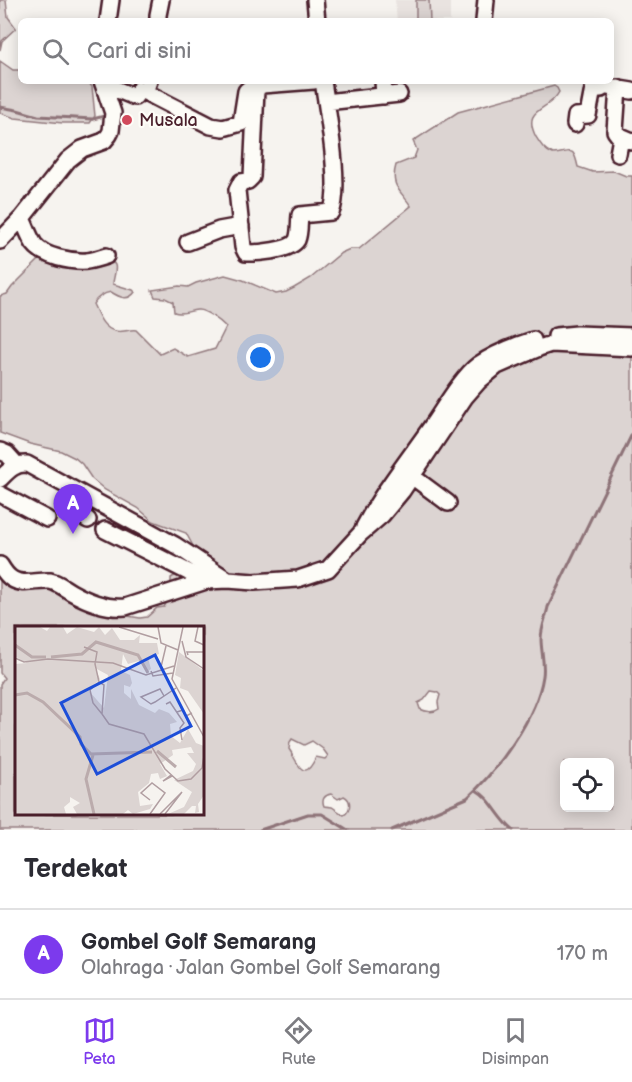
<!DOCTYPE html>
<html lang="id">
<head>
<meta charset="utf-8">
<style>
	:root { --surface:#fff; --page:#f7f7f7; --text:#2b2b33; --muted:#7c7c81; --line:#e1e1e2; --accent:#7c3aed }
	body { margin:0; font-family:"Balsamiq Sans",sans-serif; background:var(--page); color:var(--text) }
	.controls { position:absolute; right:18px; bottom:18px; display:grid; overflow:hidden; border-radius:9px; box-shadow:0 3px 15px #0003 }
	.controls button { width:54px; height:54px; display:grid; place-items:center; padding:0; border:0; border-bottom:2px solid var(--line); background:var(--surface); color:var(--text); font:30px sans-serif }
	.you { position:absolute; left:261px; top:358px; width:21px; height:21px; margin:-15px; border:4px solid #fff; border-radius:50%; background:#1a73e8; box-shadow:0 0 0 9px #1a73e833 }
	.badge { display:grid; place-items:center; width:39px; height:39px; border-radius:50%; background:var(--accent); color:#fff; font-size:20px; font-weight:700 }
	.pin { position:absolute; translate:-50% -50px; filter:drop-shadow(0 2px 3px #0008) }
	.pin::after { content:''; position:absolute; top:32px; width:21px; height:18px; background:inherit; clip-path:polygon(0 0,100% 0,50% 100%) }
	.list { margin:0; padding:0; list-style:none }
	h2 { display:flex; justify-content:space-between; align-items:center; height:78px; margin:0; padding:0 24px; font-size:26px }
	h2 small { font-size:20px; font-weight:400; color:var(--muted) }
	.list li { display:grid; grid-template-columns:39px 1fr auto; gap:18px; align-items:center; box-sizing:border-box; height:90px; padding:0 24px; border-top:2px solid var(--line) }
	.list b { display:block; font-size:22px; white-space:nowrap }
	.list p { margin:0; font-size:20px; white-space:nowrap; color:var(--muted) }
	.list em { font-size:20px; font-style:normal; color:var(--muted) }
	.icon { flex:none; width:33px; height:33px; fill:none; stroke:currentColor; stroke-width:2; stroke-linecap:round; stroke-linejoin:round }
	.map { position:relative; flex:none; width:632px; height:830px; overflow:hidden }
	.search { position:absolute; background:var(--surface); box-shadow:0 3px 15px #0003; left:18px; right:18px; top:18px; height:66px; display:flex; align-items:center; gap:15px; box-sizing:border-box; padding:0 21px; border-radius:9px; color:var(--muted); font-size:22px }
	.sheet { height:168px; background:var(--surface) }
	nav { display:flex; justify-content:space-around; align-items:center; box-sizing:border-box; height:84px; border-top:2px solid var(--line); background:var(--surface); font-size:16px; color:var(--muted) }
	nav a { display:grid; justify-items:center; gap:3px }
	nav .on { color:var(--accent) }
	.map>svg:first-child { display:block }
	.built { fill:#e9e3e0 }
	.green { fill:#dcd4d2; stroke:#937a7e; stroke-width:1.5; fill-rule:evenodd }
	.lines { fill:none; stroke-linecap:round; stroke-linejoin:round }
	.stream { stroke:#8e7378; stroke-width:3 }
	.minor-casing { stroke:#4a1f2b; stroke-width:20 }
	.minor { stroke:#fdfcf7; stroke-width:15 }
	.poi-dot { fill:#d1495b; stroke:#fdfcf7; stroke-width:2 }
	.labels { text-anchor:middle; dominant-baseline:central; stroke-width:4.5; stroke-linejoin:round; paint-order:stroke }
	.poi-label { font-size:18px; fill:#4a1f2b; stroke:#fdfcf7; text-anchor:start }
	.inset-river { fill:none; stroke:#bbabac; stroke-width:3 }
	.inset-road { fill:none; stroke:#b19ea1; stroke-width:1.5 }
	.view { fill:#1d4ed8; fill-opacity:0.15; stroke:#1d4ed8; stroke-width:3 }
	.inset-edge { fill:none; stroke:#4a1f2b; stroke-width:3 }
</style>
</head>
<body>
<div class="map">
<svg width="632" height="830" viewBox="0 0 632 830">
	<rect width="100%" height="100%" fill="#f6f3ef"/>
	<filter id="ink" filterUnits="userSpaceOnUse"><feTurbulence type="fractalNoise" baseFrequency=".0167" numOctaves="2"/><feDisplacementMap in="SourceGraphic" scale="12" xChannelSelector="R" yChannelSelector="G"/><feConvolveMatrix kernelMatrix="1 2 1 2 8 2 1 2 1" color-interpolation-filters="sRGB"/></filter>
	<g filter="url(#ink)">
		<path class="built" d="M395,0H450V21H397Z"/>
		<path class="green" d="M0,0H6L8,17L16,28L2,41L0,50Z
			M416,0H429L430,21H416Z
			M0,61L13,70H21V81H88L92,87L95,116L90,123H63L15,118L0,113Z
			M554,86L557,88L559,92C549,112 521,107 536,137C541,145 544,150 553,154C571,153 573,144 578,167L593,172L614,171L626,176H632V830H0V684L4,678L0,673V574C8,584 14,591 28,590L30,581L33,577L116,614L140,618L147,617L157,608L164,607L171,595V578L179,573C183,565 189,560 194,552V548L186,533L153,521L138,508L105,490L92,479L82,464L75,458L61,451L30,444L0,433V296L7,294L12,287L50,249C63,250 110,252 115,265C117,270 113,278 113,284L133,290L135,292C128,302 119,297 111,292C104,293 96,298 93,304C98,314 102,328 115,331C121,333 129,329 136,330L160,354L173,348L188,357L215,349L226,327C220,321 205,309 197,310C188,311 183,315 174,312L173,302L165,298L155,297L152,290L179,286L188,287L196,283L225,275L243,280L276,294L286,292L294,288L311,278L341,253L350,249H359L411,206C400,190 390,186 396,165L414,158L417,150L413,141L458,112ZM16,628H202V814H16ZM431,691L437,692L440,695L438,702L439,709C434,713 426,712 420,709L418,703L424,700ZM292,739L304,745L312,741L323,749L328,756L325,759L316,757C303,786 297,760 289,749L290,742ZM564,762H610V808H564ZM331,794L338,799L344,796C352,800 351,810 344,815L332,807L324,806C321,799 325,795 331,794Z"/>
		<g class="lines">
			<path class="stream" d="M0,107L17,110L38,116L93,119L108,115
				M476,790C492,799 498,818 513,830
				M260,830L308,814H322L348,830
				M392,830L467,798C497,771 537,717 543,676C545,664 541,651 541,639C541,629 546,617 548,607L632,434"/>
			<defs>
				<path id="minor" d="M315,0L317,21
					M108,21L111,0
					M158,21V15L161,0
					M484,21L486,0
					M314,81L262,85L256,90L252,177L248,181L241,182L237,190L243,247L246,253C257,253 291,251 297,240C300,233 299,223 300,215L331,212C342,189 327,109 323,81
					M383,81L384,96
					M103,84L135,97L139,89L145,92L149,81
					M608,87L632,91
					M618,88L615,131L618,135L632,141
					M145,92L211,126L223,128L241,123L246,91L253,85
					M326,102L399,94
					M575,124L576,116L588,115L593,89H601L602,86
					M618,154L620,143V136
					M22,218C26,227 29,236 34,244C44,257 71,262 87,261C93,260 100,258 106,256
					M0,241L22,218L68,160L82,149L104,141L109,135L111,131L113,113L102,81
					M188,242L219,230L241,226
					M556,336L577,334L632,336
					M0,451L7,454L17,465
					M413,477L448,503
					M0,479C8,471 15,463 27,464L175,545L228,580L254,582L298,579L328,569L360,534L382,515L402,491L465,397L479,381L497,366L539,348L551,344L632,348
					M0,494L47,519
					M82,494L77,508L79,514L88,520
					M364,527C383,491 408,460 431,427C443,410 462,377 478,365C494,354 514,346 533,340
					M105,530L206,581
					M0,565C3,570 7,576 12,579C23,586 37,580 50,581C57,582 64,588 71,592C87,601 107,609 125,607L206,581L228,580"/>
			</defs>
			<use href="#minor" class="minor-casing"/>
			<use href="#minor" class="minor"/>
		</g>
	</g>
	<circle class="poi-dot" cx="127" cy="120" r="6"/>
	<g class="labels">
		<g class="poi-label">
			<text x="139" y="120">Musala</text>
		</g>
	</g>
	<g transform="translate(15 626)">
		<rect width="189" height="189" fill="#f6f3ef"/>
		<path d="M0,1H25L32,5L35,1H48L52,8L62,1L79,6L84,1L90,9L97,2L105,14H119L125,9L124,17H142L144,28L133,32L136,43L132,46L127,34L113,38L108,28L106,45L115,49L117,57L115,61L109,59V67L116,73V63L124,79L140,87L144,83L154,87L162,96L155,98L156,110L165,117L173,103L181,117L189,120V169L183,178L184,186L180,187L181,180H177L169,188H153L169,181L177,166L159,154L178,145L181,138L172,127H179L176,121L157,124L158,129L145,138L152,150L145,153L143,147L136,148L134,157L123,166L125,180L138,178L135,183L118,188L113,184L108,188H62L58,181L65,177L55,171V176L49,181L51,188H0V38L12,37L1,31ZM80,42L93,49L89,82L74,65L85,53ZM164,26L189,45V88L173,65L165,62L166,52L160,49Z" fill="#dcd4d2" fill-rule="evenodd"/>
		<path class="inset-river" d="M0,19L17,31H31M36,31L67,28L81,16L123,29L133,47M0,69L12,67L28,76L65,111L66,118L76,128L137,126M142,125L161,141M78,129L71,153L79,188"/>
		<path class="inset-road" d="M104,1L143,13M143,1L146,17L163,24M168,1L157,53L189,111M183,1L180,15L189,19M167,15L171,31L189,43M69,21L82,26L80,38L84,56L89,59L87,88L94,98L129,108L150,143L163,155L176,153L187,142L189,130M173,29L172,26H189M0,32L9,36L33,33L98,37L131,49L159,40M146,41L151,20M136,45L138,50L158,47M84,56L75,64L78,77L87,88M149,70L145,63L126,71L136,78L140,76L161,62M151,78L155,76L169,97L165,102L167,114M162,86L168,84L171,90L177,87M156,149L148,155L157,150M135,188L150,167L137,157L126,167L135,174M145,188L167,166L150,188"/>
		<path class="view" d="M140,29L176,100L82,148L46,77Z"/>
		<rect width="189" height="189" class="inset-edge"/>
	</g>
</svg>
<div class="controls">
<button><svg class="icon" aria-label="locate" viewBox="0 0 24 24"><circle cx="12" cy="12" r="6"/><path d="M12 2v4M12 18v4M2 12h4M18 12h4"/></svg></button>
</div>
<div class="you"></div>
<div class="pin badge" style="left:73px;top:534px">A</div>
<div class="search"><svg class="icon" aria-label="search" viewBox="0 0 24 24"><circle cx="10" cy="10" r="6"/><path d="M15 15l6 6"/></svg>Cari di sini</div>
</div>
<section class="sheet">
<h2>Terdekat<small></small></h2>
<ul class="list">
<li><span class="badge">A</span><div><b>Gombel Golf Semarang</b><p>Olahraga · Jalan Gombel Golf Semarang</p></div><em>170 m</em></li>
</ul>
</section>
<nav>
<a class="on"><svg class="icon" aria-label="map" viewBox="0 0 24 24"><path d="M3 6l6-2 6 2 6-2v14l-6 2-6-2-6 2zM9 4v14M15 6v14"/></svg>Peta</a>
<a><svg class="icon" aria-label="directions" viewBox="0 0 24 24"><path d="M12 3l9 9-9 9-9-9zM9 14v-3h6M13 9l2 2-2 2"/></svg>Rute</a>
<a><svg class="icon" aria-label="saved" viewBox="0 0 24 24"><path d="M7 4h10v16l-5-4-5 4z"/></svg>Disimpan</a>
</nav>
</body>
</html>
